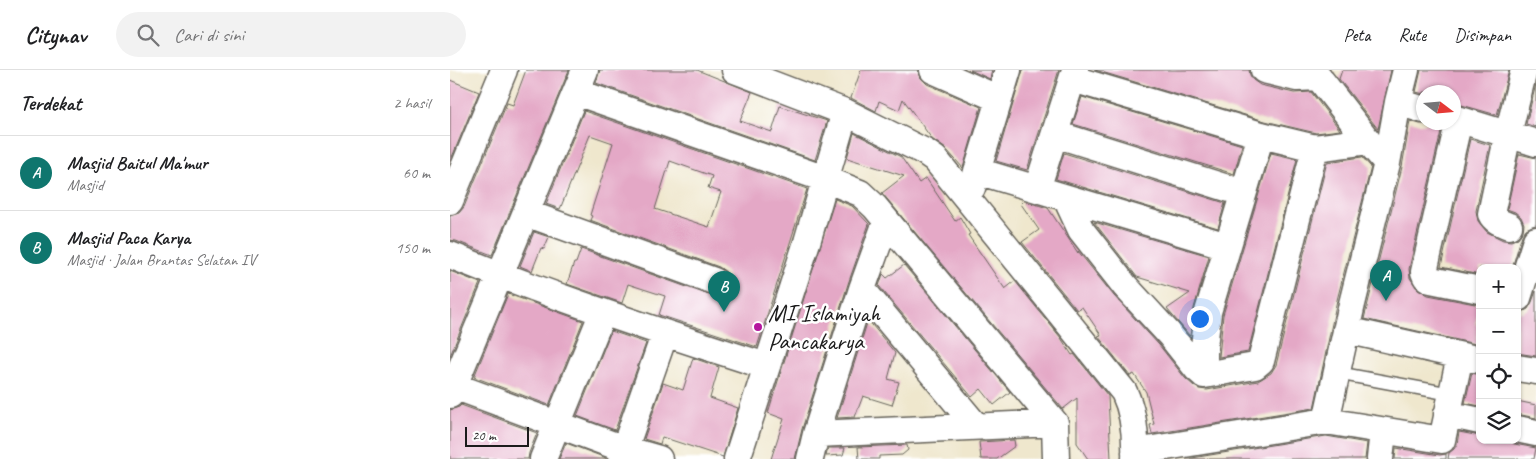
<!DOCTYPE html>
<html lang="id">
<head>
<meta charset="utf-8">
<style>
	:root { --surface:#fff; --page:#f2f2f2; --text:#202124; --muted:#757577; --line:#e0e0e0; --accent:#0f766e }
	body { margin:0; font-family:Caveat,sans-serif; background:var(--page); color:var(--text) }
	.controls { position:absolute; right:15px; bottom:15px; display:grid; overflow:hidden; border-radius:10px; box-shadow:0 1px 4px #0004 }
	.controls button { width:45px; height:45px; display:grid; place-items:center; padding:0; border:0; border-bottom:1px solid var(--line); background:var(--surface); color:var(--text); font:25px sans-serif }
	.compass { position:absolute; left:966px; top:15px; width:45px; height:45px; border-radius:50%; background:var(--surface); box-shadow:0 1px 4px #0004; rotate:106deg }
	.scale { position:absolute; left:15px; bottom:12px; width:64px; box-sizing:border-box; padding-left:5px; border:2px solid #1c1c1c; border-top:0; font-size:14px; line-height:18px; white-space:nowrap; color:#1c1c1c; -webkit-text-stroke:4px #fff; paint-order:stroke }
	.you { position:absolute; left:749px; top:248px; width:18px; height:18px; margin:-12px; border:4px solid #fff; border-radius:50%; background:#1a73e8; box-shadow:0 0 0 8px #1a73e833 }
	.badge { display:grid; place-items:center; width:32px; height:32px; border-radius:50%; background:var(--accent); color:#fff; font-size:16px; font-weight:700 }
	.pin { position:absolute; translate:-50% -41px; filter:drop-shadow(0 1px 2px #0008) }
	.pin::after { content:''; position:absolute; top:26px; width:18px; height:15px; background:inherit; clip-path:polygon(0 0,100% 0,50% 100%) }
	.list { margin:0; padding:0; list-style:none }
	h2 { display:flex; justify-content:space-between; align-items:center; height:65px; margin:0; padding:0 20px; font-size:21px }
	h2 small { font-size:16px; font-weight:400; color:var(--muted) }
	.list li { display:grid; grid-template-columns:32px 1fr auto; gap:15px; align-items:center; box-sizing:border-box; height:75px; padding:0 20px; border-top:1px solid var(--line) }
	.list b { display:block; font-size:19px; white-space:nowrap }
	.list p { margin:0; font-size:16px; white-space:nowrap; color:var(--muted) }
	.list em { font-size:16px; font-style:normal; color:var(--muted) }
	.icon { flex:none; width:28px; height:28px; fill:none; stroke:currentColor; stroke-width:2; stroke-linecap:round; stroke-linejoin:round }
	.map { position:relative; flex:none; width:1086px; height:389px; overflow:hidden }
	header { display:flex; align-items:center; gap:30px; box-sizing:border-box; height:70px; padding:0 25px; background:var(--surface); border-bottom:1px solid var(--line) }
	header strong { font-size:24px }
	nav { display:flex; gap:28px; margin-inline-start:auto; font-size:18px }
	.search { width:350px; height:45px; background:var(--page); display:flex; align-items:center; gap:12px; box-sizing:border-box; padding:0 18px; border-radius:28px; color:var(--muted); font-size:19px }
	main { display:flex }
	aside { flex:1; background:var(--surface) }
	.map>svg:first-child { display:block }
	.building { fill:#e4a8c6; fill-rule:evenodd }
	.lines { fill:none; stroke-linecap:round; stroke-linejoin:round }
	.lane-casing { stroke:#66635a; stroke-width:15 }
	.street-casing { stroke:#66635a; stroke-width:29 }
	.lane { stroke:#fff; stroke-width:12 }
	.street { stroke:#fff; stroke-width:26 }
	.poi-dot { fill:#b5179e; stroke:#fff; stroke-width:2 }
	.labels { text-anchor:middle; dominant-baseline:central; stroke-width:5; stroke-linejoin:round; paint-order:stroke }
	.poi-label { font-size:24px; fill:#1c1c1c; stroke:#fff; text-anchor:start }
</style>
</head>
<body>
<header>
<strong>Citynav</strong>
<div class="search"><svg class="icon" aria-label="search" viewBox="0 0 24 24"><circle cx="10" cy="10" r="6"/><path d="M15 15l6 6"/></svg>Cari di sini</div>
<nav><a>Peta</a><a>Rute</a><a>Disimpan</a></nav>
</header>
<main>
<aside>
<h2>Terdekat<small>2 hasil</small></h2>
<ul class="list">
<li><span class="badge">A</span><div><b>Masjid Baitul Ma'mur</b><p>Masjid</p></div><em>60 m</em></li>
<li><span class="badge">B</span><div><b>Masjid Paca Karya</b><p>Masjid · Jalan Brantas Selatan IV</p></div><em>150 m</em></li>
</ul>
</aside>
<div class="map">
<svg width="1086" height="389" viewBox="0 0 1086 389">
	<rect width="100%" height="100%" fill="#fff"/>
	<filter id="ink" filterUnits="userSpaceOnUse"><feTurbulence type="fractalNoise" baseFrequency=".02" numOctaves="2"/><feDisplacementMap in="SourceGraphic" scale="10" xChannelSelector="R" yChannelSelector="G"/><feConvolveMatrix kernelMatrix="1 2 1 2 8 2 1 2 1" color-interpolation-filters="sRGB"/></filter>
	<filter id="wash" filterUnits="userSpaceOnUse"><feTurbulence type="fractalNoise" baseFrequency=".0096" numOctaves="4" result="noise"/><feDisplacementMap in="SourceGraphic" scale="20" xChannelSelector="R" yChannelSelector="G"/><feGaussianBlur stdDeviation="1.12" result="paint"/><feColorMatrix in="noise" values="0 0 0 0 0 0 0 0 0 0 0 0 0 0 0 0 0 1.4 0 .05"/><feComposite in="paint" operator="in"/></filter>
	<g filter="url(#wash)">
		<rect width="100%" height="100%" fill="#efe7cd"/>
		<g id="blocks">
			<path class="building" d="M76,0H119L42,185L6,171L0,170V146L9,143L14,137L57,33L63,35Z
				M150,0H247L302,22L290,51L322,62L330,36L377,51L365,90L146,13Z
				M411,0H468L471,8L477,14L531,37L513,98L496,79L482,69L453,29L449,40L429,31L426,41L401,28Z
				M520,0H542L540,9Z
				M573,0H609L577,100L546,91Z
				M645,0H799L800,5L803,10L810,15L844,23L861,22L890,60L866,63L815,51Z
				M892,0H941L928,59L889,9Z
				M971,0H1059L1047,45L1008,34L1004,33V22H974V24L966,22Z
				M0,10L29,22L0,92Z
				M1086,14V57L1076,54Z
				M632,27L792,75L784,104L623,54Z
				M134,41L357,119L307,277L209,245L215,226L178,214L172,233L117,214L124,193H126L131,179L259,225L266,226L273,223L278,216L279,209L276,202L269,197L140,150L142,146L140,145L163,73L140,65L110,139L96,134ZM220,91L262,106L258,118L271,122L259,157L205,139Z
				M960,51L970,54L990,52L992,57L959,199L960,208L968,219L978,225L1030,235L1025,254L1029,255L1026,269H1030V275L914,249L952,97Z
				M404,63L451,87L469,113L476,108L505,151L510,147L520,164L518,165L555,219L565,211L611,268L622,285L624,284L658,326L661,389H638L627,373V328L613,339L432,123L454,106L397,88Z
				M1020,69L1040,75L1026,141L1028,151L1037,162L1053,170L1061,171L1068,168L1073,161L1074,154L1071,147L1065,142L1057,139L1069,84L1086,88V155L1082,156L1076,159L1072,165L1062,198H1030V205L991,197Z
				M614,83L775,133L768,158L606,109Z
				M821,83L847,89L798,282L769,287L773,245Z
				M912,87L921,97L887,230L864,338L702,364L700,355L704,354L696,322L684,304L680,306L648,266L651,265L632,237L627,240L572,172L589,160L571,134L574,131L598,138L628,183V181L664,226L709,275L735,308L744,316L749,319L757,320L808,311L821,303L826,295L877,92Z
				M385,129L402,136L419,154L398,214L352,359L345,389H321L334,349L318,343Z
				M644,152L759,186L744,238L740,266L717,239L740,223L687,207Z
				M84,162L99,167L94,179L91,178L82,201L70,196Z
				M454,195L560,322L544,335L531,319L522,327L429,216L433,204L437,208Z
				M0,201L30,213L0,286Z
				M1086,221V286L1067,283V243L1072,242L1078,239L1082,232Z
				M58,224L133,251L99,335L24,307Z
				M418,250L445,283L438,309L449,312L442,335L413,326L405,347L387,348Z
				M161,261L196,273L165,360L127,346Z
				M243,288L269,297L260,328L288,338L273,387L212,367L210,374L194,369L213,313L233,320Z
				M1022,303L1030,305V336L1015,333Z
				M1067,331L1086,335V348L1067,344Z
				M11,335L87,363L79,383L78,389H0V340L9,337Z
				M1009,362L1030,366V370H1057L1064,374L1086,378L1084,389H998L999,383L1004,379L1007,374Z
				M876,366L917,373L915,389H736Z
				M564,370L565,376L547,389H531L529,372Z
				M116,373L156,388V389H109Z
				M457,375L458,380L452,385L429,386V389H409L408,377Z
				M378,378H395L393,385L376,386Z
				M946,378L990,385L996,384V389H945Z"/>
		</g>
	</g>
	<g filter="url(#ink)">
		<use href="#blocks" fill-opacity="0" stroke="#66635a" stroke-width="1"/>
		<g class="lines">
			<defs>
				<path id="lane" d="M887,303L1001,324"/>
				<path id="street" d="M285,0L395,42L475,82L485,89L674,322C684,343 686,367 685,389
					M483,0L549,29
					M814,0L847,8L869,7
					M863,0L918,71L937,93L902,234L876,351
					M623,9L811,65L865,78L918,71
					M126,22L375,109L410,123L425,137L605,353L606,389
					M948,32L974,40
					M1004,48L1086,73
					M1009,50L974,202L976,207L981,210L1030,220
					M605,64L793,123
					M937,93L948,32L956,0
					M527,101L777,176
					M522,118L558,0
					M587,119L625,0
					M616,128L631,160L675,216L720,265L747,299L754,305V277L758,242L811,65
					M0,131L54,0
					M76,143L264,211
					M1059,156C1052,153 1044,151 1041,144L1058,64L1074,0
					M0,185C103,227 210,262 316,296
					M412,219L436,152
					M1068,228L1086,170
					M896,260L1030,290
					M1067,298L1086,301
					M754,305L805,296L811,291L865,78
					M4,316L174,379L209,389
					M0,325L135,0
					M997,344L1030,351
					M1067,359L1086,363
					M366,364L605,353
					M685,382L876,351L992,370L1010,286
					M93,389L153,242
					M171,389L215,263
					M287,389L357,172L395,42
					M360,389L366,364L412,219L526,356
					M930,389L933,361"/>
			</defs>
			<use href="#lane" class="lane-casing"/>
			<use href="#street" class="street-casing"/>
			<use href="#lane" class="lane"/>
			<use href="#street" class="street"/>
		</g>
	</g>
	<circle class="poi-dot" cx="308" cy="257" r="5"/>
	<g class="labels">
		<g class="poi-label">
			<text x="318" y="243">MI Islamiyah<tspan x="318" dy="28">Pancakarya</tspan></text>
		</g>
	</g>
</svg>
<div class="controls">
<button>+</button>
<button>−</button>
<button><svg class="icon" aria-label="locate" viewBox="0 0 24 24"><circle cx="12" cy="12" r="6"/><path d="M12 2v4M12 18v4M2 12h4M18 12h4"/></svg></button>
<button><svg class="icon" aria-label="layers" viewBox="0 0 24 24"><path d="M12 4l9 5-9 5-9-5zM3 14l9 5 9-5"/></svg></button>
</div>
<svg class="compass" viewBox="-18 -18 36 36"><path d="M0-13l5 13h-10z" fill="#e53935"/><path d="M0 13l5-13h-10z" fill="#757577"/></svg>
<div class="scale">20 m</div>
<div class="you"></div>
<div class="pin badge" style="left:936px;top:231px">A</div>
<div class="pin badge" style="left:274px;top:242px">B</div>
</div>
</main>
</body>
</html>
